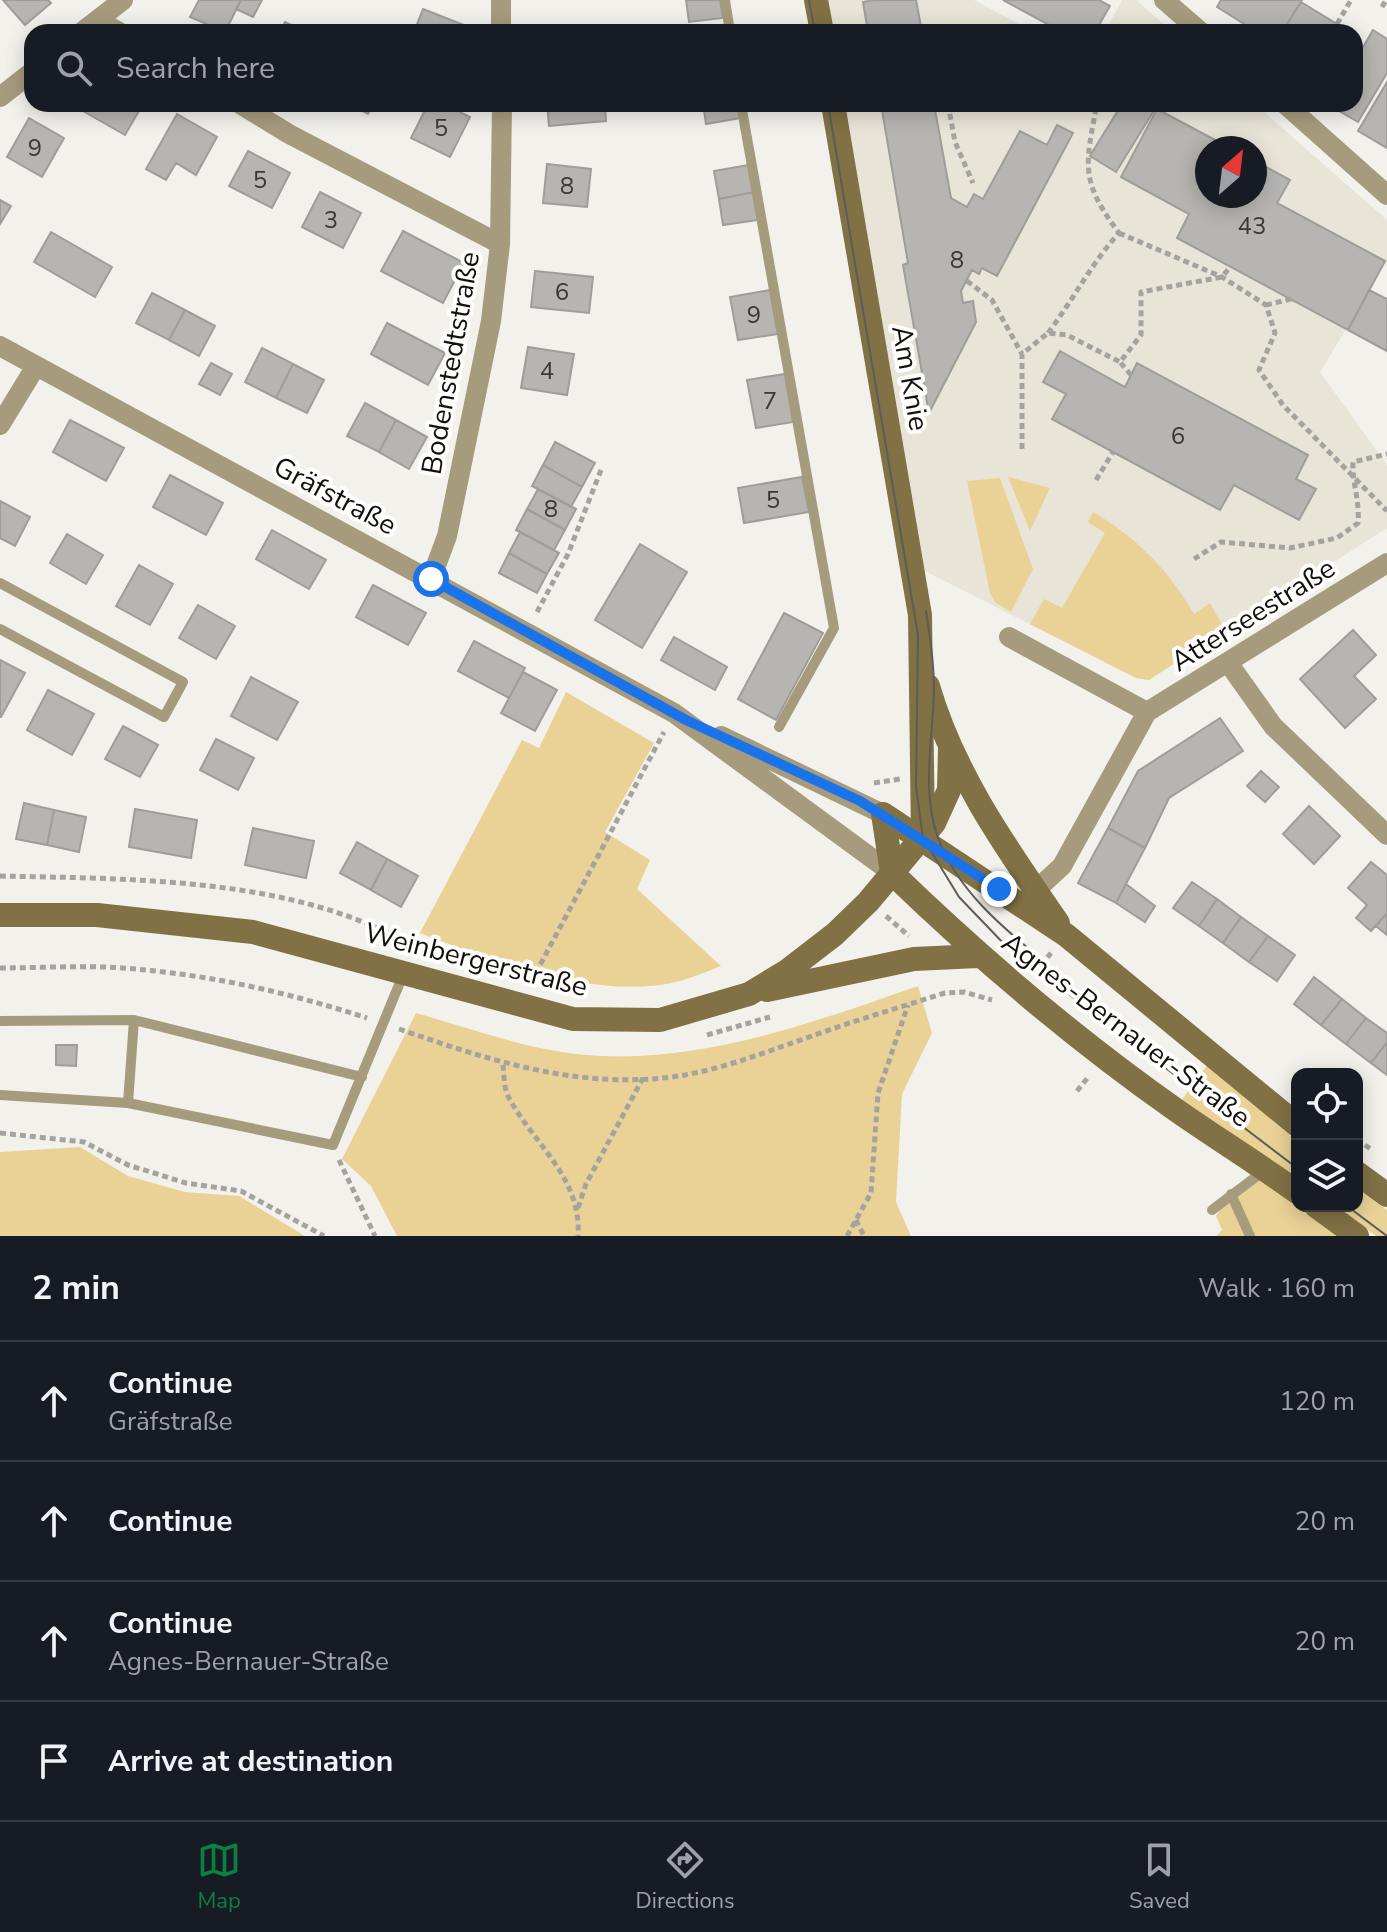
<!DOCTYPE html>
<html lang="en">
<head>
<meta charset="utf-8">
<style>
	:root { --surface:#171b24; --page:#242831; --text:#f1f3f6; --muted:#9ea1a6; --line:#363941; --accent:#0b8043 }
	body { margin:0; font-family:"Nunito Sans",sans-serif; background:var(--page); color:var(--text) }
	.controls { position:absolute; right:24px; bottom:24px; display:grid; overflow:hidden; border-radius:16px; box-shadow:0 4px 20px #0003 }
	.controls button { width:72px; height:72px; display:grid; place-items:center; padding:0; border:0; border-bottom:2px solid var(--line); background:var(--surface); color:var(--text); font:40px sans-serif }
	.compass { position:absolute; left:1195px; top:136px; width:72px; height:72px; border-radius:50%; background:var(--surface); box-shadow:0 4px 20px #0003; rotate:28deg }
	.stop { position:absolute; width:24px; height:24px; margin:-18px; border:6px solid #1a73e8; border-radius:50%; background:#fff }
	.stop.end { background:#1a73e8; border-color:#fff; box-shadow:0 2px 8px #0008 }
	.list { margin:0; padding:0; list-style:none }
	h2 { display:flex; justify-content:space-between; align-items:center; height:104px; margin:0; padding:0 32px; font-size:34px }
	h2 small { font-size:26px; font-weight:400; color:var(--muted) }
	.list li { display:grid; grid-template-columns:52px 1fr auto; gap:24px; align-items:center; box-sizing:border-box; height:120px; padding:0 32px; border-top:2px solid var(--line) }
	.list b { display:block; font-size:30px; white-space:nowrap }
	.list p { margin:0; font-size:26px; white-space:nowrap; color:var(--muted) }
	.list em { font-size:26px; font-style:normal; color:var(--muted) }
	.icon { flex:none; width:44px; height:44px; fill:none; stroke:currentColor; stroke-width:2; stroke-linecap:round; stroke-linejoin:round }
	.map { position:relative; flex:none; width:1387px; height:1236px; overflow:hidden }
	.search { position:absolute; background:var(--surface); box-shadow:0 4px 20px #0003; left:24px; right:24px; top:24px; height:88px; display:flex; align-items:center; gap:20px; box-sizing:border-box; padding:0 28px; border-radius:24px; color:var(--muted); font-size:30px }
	.sheet { height:584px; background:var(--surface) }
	nav { display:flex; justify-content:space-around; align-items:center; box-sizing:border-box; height:112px; border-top:2px solid var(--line); background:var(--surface); font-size:22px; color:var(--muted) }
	nav a { display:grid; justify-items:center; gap:4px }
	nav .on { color:var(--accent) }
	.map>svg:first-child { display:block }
	.built { fill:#e8e4d8; fill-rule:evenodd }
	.green { fill:#ead296 }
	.building { fill:#b7b5b1; stroke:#9f9d99; stroke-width:2 }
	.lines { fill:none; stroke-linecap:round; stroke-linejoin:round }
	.path { stroke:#a4a39f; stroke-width:5; stroke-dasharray:6 4; stroke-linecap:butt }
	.lane { stroke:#a69b7d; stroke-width:10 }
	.street { stroke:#a69b7d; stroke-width:20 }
	.secondary { stroke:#827145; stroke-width:24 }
	.tram { stroke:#5c5c59; stroke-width:2 }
	.route { stroke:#1a73e8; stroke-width:10 }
	.labels { text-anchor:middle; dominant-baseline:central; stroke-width:8; stroke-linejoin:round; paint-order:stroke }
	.number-label { font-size:24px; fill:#3a3937 }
	.street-label { font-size:28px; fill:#10100e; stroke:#fffefc }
</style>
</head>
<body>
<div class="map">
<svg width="1387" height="1236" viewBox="0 0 1387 1236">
	<rect width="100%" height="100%" fill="#f3f1ec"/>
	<path class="built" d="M826,0H974L1034,32H832Z
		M1122,0H1136L1173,32H1105Z
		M844,104H1255L1387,220V262L1320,372L1387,465V528L1149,680L1136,678L923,570ZM1207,148H1255V196H1207Z"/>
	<path class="green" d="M1008,477L1050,488L1030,531Z
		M1000,478L1033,569L1011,612L995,602L990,593L967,481Z
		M1093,512C1138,539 1168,569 1194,614L1210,603L1225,630L1149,680L1136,678L1030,624L1044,599L1062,608L1105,533L1088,522Z
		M566,692L654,743L605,832L650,860L637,889L721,966C708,971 694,977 680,981C599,1002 496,962 420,933L522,740L539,748Z
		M918,986L932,1033L902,1094L896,1202L911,1236H397L371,1186L342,1159L416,1013C460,1025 505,1042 551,1050C674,1074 803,1026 918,986Z
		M1208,1064L1297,1141V1177L1181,1101Z
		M80,1147L128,1176L185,1192L239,1196L305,1236H0V1152Z
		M1256,1176L1341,1236H1216L1222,1230L1216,1216L1231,1194Z
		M1357,1188L1387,1210V1236H1376L1336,1206H1357Z"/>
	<path class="building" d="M3,0H48L51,3L25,25Z
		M199,0H241L225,32L190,17Z
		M241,0H262L253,17L236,9Z
		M686,0H720L723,18L689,22Z
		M874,0H916L922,32H868L863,2Z
		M1003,0H1099L1110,6L1095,32H1062Z
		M1221,0H1302L1282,32H1257L1217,7Z
		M1301,2L1337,24L1351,32H1282Z
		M423,9L469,27L467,32H414Z
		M285,22L305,32H280Z
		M1373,30L1387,39V73L1358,122L1329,105L1355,104V61Z
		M1387,82V148L1358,131Z
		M78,104H143L125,135L76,107Z
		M349,104H373L368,114Z
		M428,104H444L470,117L450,157L411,138Z
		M547,104H605L606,121L549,126Z
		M703,104H738L741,118L706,124Z
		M881,104H934L951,198L967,207L974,194L983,199L1020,131L1047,145L1057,125L1073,133L997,276L982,268L979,274L972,270L961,291L963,303L973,301L976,322L929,413L903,265L908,263Z
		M1122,104H1158L1116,172L1090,156Z
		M1157,109L1230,148H1207V196H1255V161L1290,180L1277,203L1385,261L1348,330L1177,238L1189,214L1121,177Z
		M177,114L217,137L196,175L176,163L166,180L146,169Z
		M29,118L64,138L42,177L7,157Z
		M248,151L290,173L272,208L229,186Z
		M547,164L591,169L587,207L543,203Z
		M749,165L754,192L719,199L714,171Z
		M320,192L361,213L343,248L302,227Z
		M754,192L758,220L723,225L719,199Z
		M0,200L11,206L0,224Z
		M403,231L464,263L443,303L381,271Z
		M51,232L112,267L95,297L34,262Z
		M535,271L593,277L589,313L531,307Z
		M770,290L778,334L738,340L730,297Z
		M1369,290L1387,299V351L1348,330Z
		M152,293L185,310L169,340L136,323Z
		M185,310L215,326L199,356L169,340Z
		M387,323L445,353L428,385L371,354Z
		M528,347L574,354L567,395L521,388Z
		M262,348L293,364L276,398L245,382Z
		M1060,351L1125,387L1137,363L1308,455L1296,479L1316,489L1299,520L1234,485L1220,510L1052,419L1066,394L1043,382Z
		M211,363L232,374L220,395L199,384Z
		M293,364L324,380L307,413L276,398Z
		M785,374L793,422L756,428L747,380Z
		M365,403L396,420L379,452L347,436Z
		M70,420L124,448L106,481L53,452Z
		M396,420L427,437L409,469L379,452Z
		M555,442L595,463L582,487L543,465Z
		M543,465L582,487L571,507L532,486Z
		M170,475L223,503L206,535L153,507Z
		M802,477L809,512L744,523L738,488Z
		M538,489L576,509L565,530L527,509Z
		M0,501L30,517L15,546L0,538Z
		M527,509L565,530L554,550L516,530Z
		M272,530L326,560L309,589L256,559Z
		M520,532L559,553L547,574L509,553Z
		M67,534L103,555L86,584L50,563Z
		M640,544L687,572L642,648L595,620Z
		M509,553L547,574L537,593L499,573Z
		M139,565L173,584L150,625L116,606Z
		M373,585L426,613L408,645L356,617Z
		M198,605L235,626L216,659L179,638Z
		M784,613L823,633L776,720L738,699Z
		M1353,630L1376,655L1354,676L1376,699L1345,728L1300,679Z
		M674,637L727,667L715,690L661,660Z
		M474,641L525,668L509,698L458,671Z
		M0,660L25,673L1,717H0Z
		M523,672L557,690L535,731L501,713Z
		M251,677L298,702L277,740L231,716Z
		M48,690L94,714L72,755L27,730Z
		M1220,718L1243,751L1169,798L1145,848L1108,828L1138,771Z
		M123,726L158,745L140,777L105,759Z
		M216,739L254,758L238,790L200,770Z
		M1261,771L1279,787L1265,802L1247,786Z
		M24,803L54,810L47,845L16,839Z
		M1309,806L1340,836L1314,864L1283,834Z
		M135,809L197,820L191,858L129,847Z
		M54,810L86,817L79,852L47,845Z
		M253,828L314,841L306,878L245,865Z
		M1108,828L1145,848L1116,903L1078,883Z
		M357,842L387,859L371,890L340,873Z
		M387,859L418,876L401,907L371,890Z
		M1371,862L1387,875V913L1371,931L1356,918L1367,905L1348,888Z
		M1192,882L1217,899L1199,926L1173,908Z
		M1126,884L1155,906L1145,922L1116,903Z
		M1217,899L1241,917L1223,943L1199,926Z
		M1387,913V935L1376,926Z
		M1241,917L1268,936L1249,962L1223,943Z
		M1268,936L1295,955L1277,981L1249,962Z
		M1314,977L1342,999L1321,1025L1294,1004Z
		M1342,999L1366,1018L1346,1044L1321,1025Z
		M1366,1018L1387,1033V1042L1371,1063L1346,1044Z
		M1387,1042V1075L1371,1063Z
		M56,1045H77L76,1066L56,1065Z"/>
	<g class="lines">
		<path class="path" d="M1382,7L1386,0
			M1337,24L1351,0
			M948,104L955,142L973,183
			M1119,233L1222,277L1266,305L1275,333L1259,370L1283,405L1387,511
			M967,281L992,300L1022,354
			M1266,305L1291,299
			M1048,333C1073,300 1091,264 1119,233C1080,181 1085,166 1097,104
			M1131,375L1120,362L1141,335V292L1222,277L1230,267
			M1022,449V354L1048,333L1067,335L1120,362
			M1096,480L1113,452
			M1194,559L1221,542L1290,548L1337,538L1358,523C1360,501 1352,483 1353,462L1387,454
			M537,612L568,554L601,470
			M874,783L900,779
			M0,876C134,879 300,877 417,949
			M886,916L909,936
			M0,968C40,968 82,965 122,968C207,974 287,992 367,1018
			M1035,973L1051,953
			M531,982L664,732
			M399,1029C489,1060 575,1089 672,1077C722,1070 765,1052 812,1036C856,1020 901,1007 945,993L964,992L992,1000
			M707,1035L770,1017
			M503,1065C504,1075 504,1088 508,1096C533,1144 582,1177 578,1236
			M1077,1091L1089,1076
			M0,1133L84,1142L128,1165L186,1183L241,1191L324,1236
			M1357,1139L1373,1151
			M339,1160L375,1236
			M578,1208L586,1184L643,1078
			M856,1220L864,1236
			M847,1236L871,1193L878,1093L908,1005"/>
		<path class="lane" d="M725,0L730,32
			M741,104L834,628L779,727
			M0,583L183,682L164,717L0,629
			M134,1020L362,1077
			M0,1021L134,1020L128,1103
			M0,1095L128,1103L333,1145L403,975
			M1231,1194L1250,1236
			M1212,1210L1265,1170"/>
		<path class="street" d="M501,0V32
			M1164,0L1201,32
			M98,20L119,32
			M82,32L123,0
			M0,97L32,72
			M240,104L289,134L500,244
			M1285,104L1387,195
			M0,346L674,713L892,873
			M0,425L36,366
			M431,579L447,536L491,321L500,244L502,104
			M1009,637L1147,712
			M1229,664L1273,726L1387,835
			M721,736L883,814
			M1036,890L1062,866L1147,712L1387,563"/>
		<path class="secondary" d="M816,0L822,32
			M833,104L920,615L923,838
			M928,686C953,773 1007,849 1058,923
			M883,814L1066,935L1297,1125
			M883,814L892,873
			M892,873C981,959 1075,1039 1176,1110C1216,1138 1258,1164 1297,1192
			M0,915H97L253,932L573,1019L660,1020L749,994L787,971L835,934L868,902L934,823L949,790L950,749
			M767,990L914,959L978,956
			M1357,1173L1387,1195
			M1316,1206L1357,1236"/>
		<path class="tram" d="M809,0L815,32
			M828,104L918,635L916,787L923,838L959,897L1007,947L1297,1168
			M926,611C930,637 934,663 934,691C933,739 921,791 938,838C957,890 1004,929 1046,963
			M1347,1206L1387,1236"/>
	</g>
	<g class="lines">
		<path class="route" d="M431,579L686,720L860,801L999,889"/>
	</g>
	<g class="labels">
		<g class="number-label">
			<text x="441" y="128">5</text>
			<text x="35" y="148">9</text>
			<text x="260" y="180">5</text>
			<text x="567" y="186">8</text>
			<text x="331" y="220">3</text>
			<text x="1252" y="226">43</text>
			<text x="957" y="260">8</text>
			<text x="562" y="292">6</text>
			<text x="754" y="315">9</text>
			<text x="547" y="371">4</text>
			<text x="770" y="401">7</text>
			<text x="1178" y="436">6</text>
			<text x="773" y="500">5</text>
			<text x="551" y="509">8</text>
		</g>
		<g class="street-label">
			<text transform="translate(451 363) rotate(-80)">Bodenstedtstraße</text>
			<text transform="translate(910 378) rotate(80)">Am Knie</text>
			<text transform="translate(335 496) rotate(28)">Gräfstraße</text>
			<text transform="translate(1253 615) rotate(-32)">Atterseestraße</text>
			<text transform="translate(476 960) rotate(14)">Weinbergerstraße</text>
			<text transform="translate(1126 1030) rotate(37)">Agnes-Bernauer-Straße</text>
		</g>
	</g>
</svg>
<div class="controls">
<button><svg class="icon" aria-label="locate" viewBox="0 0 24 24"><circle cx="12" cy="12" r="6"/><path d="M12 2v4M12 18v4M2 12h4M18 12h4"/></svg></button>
<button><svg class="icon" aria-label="layers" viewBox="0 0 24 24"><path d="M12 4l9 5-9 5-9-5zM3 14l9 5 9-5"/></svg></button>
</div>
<svg class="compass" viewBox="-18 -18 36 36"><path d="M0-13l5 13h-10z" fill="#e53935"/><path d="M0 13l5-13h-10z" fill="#9ea1a6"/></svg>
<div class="stop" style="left:431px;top:579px"></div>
<div class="stop end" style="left:999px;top:889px"></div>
<div class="search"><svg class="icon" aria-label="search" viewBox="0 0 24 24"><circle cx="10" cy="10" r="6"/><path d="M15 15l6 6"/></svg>Search here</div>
</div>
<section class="sheet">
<h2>2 min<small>Walk · 160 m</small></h2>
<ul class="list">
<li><svg class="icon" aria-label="ahead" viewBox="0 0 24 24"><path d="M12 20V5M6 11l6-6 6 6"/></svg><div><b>Continue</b><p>Gräfstraße</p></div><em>120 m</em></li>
<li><svg class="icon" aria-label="ahead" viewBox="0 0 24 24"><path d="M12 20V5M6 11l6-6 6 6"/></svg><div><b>Continue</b></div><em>20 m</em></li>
<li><svg class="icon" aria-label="ahead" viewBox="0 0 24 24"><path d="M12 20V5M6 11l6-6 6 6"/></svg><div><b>Continue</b><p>Agnes-Bernauer-Straße</p></div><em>20 m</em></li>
<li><svg class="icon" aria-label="arrive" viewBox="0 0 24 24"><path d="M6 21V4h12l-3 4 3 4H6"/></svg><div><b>Arrive at destination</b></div></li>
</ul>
</section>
<nav>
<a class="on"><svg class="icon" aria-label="map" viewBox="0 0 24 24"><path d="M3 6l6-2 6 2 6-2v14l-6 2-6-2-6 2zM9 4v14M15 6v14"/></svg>Map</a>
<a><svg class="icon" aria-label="directions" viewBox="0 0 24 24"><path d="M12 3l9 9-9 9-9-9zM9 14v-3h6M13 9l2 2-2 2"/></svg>Directions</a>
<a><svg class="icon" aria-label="saved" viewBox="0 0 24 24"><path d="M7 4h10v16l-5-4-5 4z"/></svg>Saved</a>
</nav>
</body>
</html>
